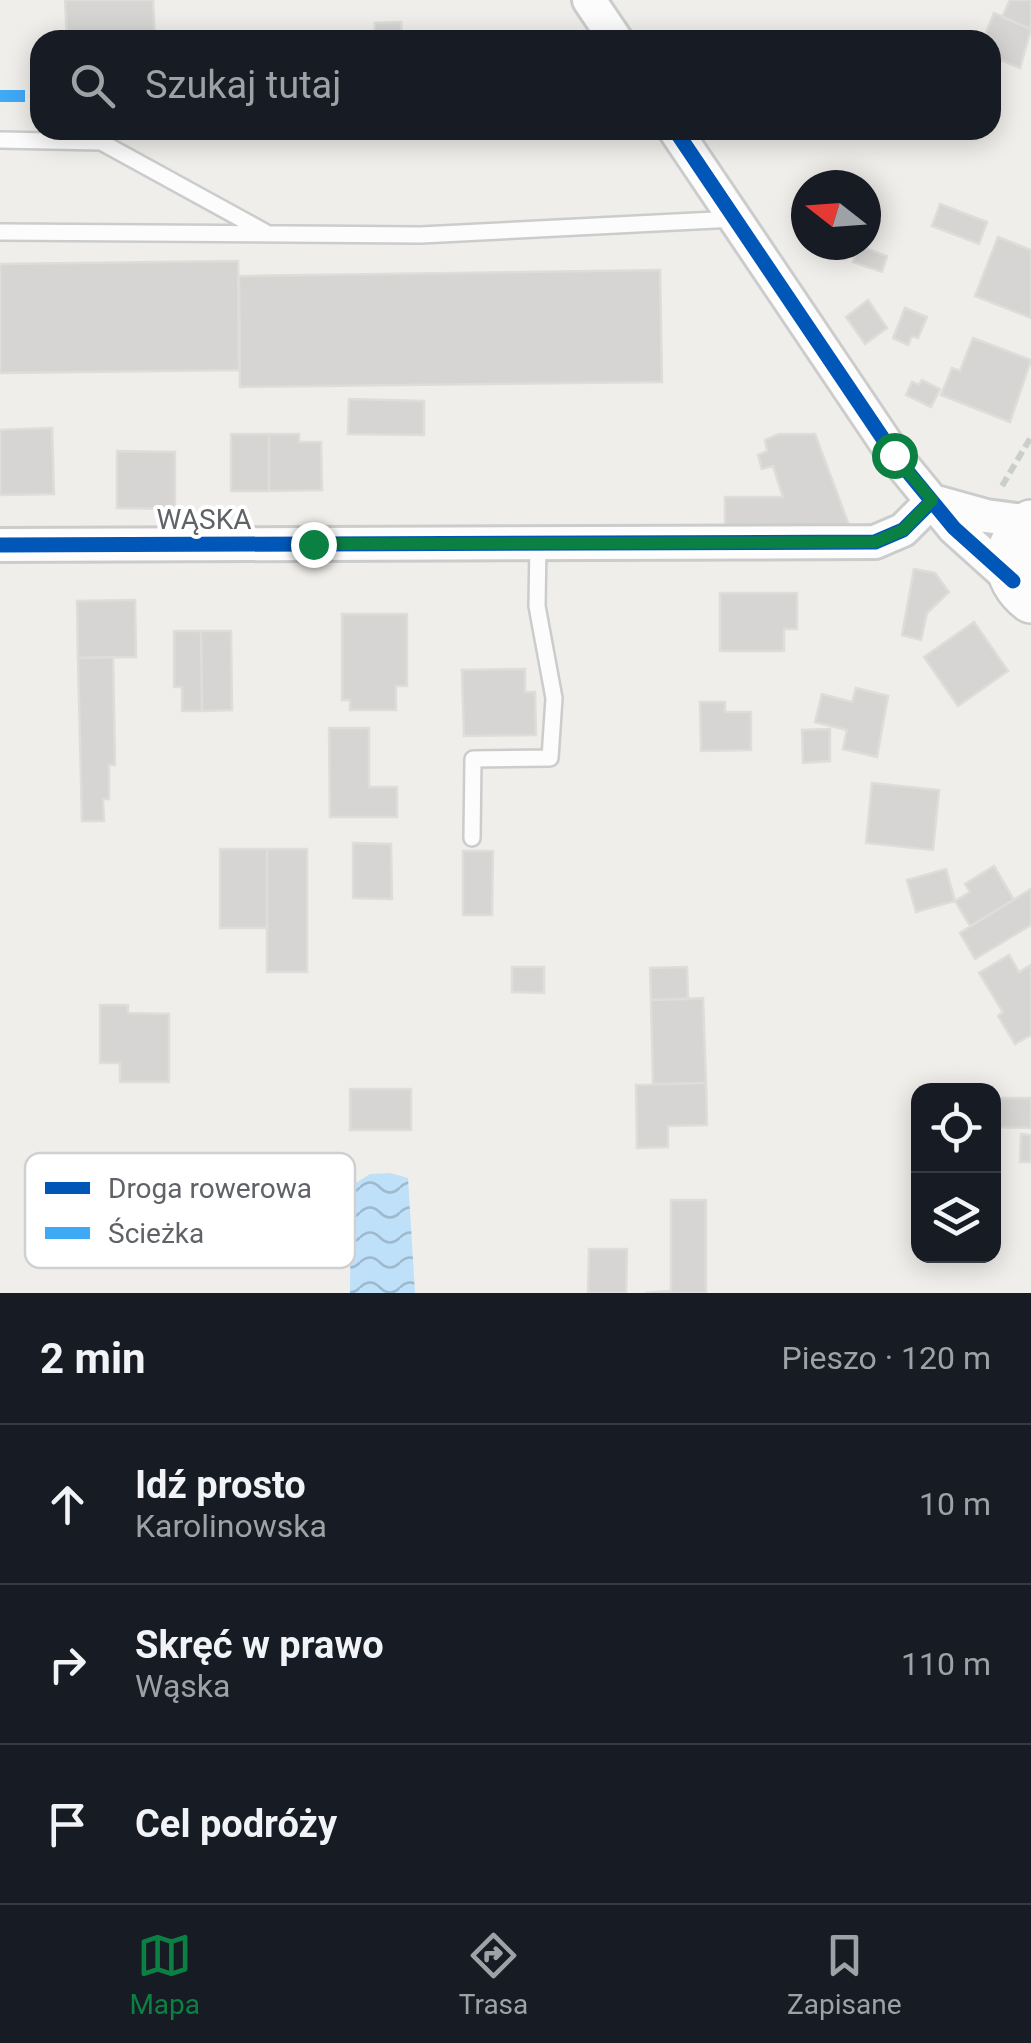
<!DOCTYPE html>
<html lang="pl">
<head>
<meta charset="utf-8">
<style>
	:root { --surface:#171b24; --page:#20242c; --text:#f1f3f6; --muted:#9ea1a6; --line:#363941; --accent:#0b8043 }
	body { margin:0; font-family:Roboto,sans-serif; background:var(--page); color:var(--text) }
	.controls { position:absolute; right:30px; bottom:30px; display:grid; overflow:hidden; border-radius:20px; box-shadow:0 5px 25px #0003 }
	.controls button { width:90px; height:90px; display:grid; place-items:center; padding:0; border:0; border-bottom:2px solid var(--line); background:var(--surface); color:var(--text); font:50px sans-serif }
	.compass { position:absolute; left:791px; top:170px; width:90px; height:90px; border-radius:50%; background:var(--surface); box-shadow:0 5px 25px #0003; rotate:287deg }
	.stop { position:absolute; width:30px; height:30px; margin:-22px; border:8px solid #0b8043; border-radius:50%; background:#fff }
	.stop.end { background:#0b8043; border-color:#fff; box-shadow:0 2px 10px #0008 }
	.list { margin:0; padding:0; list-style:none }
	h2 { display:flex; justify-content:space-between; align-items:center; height:130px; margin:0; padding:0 40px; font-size:42px }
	h2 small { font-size:32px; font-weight:400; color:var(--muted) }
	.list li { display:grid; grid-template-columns:65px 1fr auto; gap:30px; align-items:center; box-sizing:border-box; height:160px; padding:0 40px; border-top:2px solid var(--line) }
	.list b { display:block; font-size:38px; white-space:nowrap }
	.list p { margin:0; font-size:32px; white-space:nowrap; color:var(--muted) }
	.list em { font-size:32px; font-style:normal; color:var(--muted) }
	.icon { flex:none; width:55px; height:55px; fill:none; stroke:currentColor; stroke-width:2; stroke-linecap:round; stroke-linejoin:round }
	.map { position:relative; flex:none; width:1031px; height:1293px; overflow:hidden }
	.search { position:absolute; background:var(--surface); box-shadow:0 5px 25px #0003; left:30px; right:30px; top:30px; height:110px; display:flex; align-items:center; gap:25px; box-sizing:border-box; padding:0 35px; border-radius:30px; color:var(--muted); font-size:38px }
	.sheet { height:610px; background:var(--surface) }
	nav { display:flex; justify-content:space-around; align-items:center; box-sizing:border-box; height:140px; border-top:2px solid var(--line); background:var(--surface); font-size:28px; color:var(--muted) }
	nav a { display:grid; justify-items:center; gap:5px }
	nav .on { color:var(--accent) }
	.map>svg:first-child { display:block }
	.water { fill:url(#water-waves) }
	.building { fill:#d6d5d3; stroke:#deddd9; stroke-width:2.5 }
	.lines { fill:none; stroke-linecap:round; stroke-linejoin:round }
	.lane-casing { stroke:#cbcccc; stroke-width:20 }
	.street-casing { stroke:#cbcccc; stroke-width:38 }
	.secondary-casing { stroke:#cacacb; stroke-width:50 }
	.path { stroke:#cacfcc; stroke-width:6; stroke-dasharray:10 5; stroke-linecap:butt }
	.lane { stroke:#fdfcfc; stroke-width:15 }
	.street { stroke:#fdfcfc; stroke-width:32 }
	.secondary { stroke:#fdfcfc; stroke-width:45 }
	.quiet { stroke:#3fa9f5; stroke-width:12; stroke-dasharray:25 12; stroke-linecap:butt }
	.cycleway-casing { stroke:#fff; stroke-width:21 }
	.cycleway { stroke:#0057b8; stroke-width:15 }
	.route { stroke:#0b8043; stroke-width:12 }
	.labels { text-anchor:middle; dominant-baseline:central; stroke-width:8; stroke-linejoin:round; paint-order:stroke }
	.street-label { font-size:28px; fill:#5f6368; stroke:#fff }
	.key { fill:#fff; stroke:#cfd0d2; stroke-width:2.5 }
	.key-label { font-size:28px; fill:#5f6368 }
</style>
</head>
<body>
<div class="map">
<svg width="1031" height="1293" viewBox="0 0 1031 1293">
	<defs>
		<pattern id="water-waves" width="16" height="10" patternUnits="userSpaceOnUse" patternTransform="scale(2.5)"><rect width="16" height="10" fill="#bfe0f9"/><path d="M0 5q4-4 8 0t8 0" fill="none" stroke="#9eb9cd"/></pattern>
	</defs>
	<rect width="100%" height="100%" fill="#efeeea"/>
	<path class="water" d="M390,1173L408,1178L415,1293H350L351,1186L370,1174Z"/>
	<path class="building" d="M65,0H153L155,40H67Z
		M1010,0H1031V29L1002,17Z
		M994,13L1031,29L1020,68L991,56V40H983Z
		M401,22L402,40H375V23Z
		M940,204L987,222L979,244L932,226Z
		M998,237L1031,250V318L975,296Z
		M859,246L887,256L882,272L853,262Z
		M238,261L239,370L0,373V264Z
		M660,270L662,382L240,387L239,276Z
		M868,300L887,328L865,344L846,317Z
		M905,308L927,317L918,338L912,336L908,345L893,338Z
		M973,338L1031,360L1010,422L941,395L952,368L960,371Z
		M922,380L940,389L931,407L906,395L912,382L919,385Z
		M349,399L424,401V435L348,434Z
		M52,428L54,494L0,495V430Z
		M231,434H269V491H231Z
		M269,434H299V442H321L322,490L269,491Z
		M779,434H815L849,525L725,530V497H783L773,466L762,469L758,455L767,451L765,440Z
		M117,451L175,452V509L117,508Z
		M914,569L935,573L949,592L927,613L921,640L902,635Z
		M720,593H797V629H784V651H720Z
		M135,600L136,657L78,658L77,601Z
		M342,614H407V686H396V710H350V700H342Z
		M974,622L1008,671L958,706L924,657Z
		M174,631H201L202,711H182V687H174Z
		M201,631H231L232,710L202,711Z
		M113,657L115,765H109V799H103L104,821H82L78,658Z
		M525,669V692H535L536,735L464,736L462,670Z
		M856,688L888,696L877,757L843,749L847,730L815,722L822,694L852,702Z
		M700,702H725V712H751V750L701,751Z
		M329,728H369V787H397V817H330Z
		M830,729V761L803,763L802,730Z
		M872,783L939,790L933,850L866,843Z
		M353,843L391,844L392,899L353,898Z
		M220,849H267V928H220Z
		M267,849H307V972H267Z
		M463,851H493L492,915H463Z
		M994,866L1014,900L970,926L955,901L970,892L965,884Z
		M946,869L955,901L916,912L907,880Z
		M1031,889V925L975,959L960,933Z
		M1009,955L1019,972L1031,965V1035L1015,1044L998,1016L1003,1012L979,973Z
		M512,967H544V993L512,992Z
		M687,967L688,999L651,1000L650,968Z
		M703,998L706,1083L653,1084L651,1000Z
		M100,1005H128V1013L169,1014V1082H120V1063H100Z
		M706,1083L707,1125L668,1126V1147L637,1148L636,1085Z
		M350,1089H411V1130H350Z
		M994,1098H1031V1128L994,1127Z
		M1021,1134L1031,1135V1162H1020Z
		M671,1200H706V1293H645L671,1291Z
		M589,1249H627L626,1293H588Z"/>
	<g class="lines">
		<defs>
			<path id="lane" d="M0,140L101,142L265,232
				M0,232L421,235L735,219
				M472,838L473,759L550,758L554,698L537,606L538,543"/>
			<path id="street" d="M589,0L616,40
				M675,130L894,455L954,528L1013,581
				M932,501L986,516L1031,522
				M0,545L875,542L903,530L932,501"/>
			<path id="secondary" d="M1031,523C1002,544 1002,578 1031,600"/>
		</defs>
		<use href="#lane" class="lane-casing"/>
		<use href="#street" class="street-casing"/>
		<use href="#secondary" class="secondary-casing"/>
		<path class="path" d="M1002,486L1031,437"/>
		<use href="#lane" class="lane"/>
		<use href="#street" class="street"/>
		<use href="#secondary" class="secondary"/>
		<path class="quiet" d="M0,96H40"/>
		<defs>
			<path id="cycleway" d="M675,130L894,455L954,528L1013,581
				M0,545L875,542L903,530L932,501"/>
		</defs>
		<use href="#cycleway" class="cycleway-casing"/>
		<use href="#cycleway" class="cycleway"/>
	</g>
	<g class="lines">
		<path class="route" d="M313,544L875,542L903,530L932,500L894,455"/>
	</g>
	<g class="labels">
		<g class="street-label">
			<text x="204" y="519">WĄSKA</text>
		</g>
	</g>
	<rect x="25" y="1153" width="330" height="115" rx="15" class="key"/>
	<rect x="45" y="1182" width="45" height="12" fill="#0057b8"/>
	<rect x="45" y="1227" width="45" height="12" fill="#3fa9f5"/>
	<g class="key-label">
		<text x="108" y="1198">Droga rowerowa</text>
		<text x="108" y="1243">Ścieżka</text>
	</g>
</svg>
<div class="controls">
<button><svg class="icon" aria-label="locate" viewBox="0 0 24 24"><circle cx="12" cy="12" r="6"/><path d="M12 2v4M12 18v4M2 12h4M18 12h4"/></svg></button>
<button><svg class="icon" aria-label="layers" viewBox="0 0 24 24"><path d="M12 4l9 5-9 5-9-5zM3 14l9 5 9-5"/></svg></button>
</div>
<svg class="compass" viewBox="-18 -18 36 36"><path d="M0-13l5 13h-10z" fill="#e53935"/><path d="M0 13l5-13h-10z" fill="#9ea1a6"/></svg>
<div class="stop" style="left:894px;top:455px"></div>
<div class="stop end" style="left:313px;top:544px"></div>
<div class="search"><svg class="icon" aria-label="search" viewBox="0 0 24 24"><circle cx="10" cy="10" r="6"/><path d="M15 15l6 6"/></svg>Szukaj tutaj</div>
</div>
<section class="sheet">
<h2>2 min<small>Pieszo · 120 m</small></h2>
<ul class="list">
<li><svg class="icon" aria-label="ahead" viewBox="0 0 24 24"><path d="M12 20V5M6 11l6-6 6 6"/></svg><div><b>Idź prosto</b><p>Karolinowska</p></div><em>10 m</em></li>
<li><svg class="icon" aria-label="right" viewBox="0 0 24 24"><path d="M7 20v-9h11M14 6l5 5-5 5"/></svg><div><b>Skręć w prawo</b><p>Wąska</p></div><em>110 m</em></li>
<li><svg class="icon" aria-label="arrive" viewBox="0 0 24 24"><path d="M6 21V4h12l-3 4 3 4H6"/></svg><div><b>Cel podróży</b></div></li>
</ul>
</section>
<nav>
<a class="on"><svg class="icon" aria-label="map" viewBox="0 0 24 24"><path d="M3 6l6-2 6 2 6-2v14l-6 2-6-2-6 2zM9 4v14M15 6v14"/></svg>Mapa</a>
<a><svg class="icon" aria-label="directions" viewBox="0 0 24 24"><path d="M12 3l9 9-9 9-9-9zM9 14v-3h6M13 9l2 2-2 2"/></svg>Trasa</a>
<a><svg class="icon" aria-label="saved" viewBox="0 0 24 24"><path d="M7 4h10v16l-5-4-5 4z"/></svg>Zapisane</a>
</nav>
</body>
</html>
